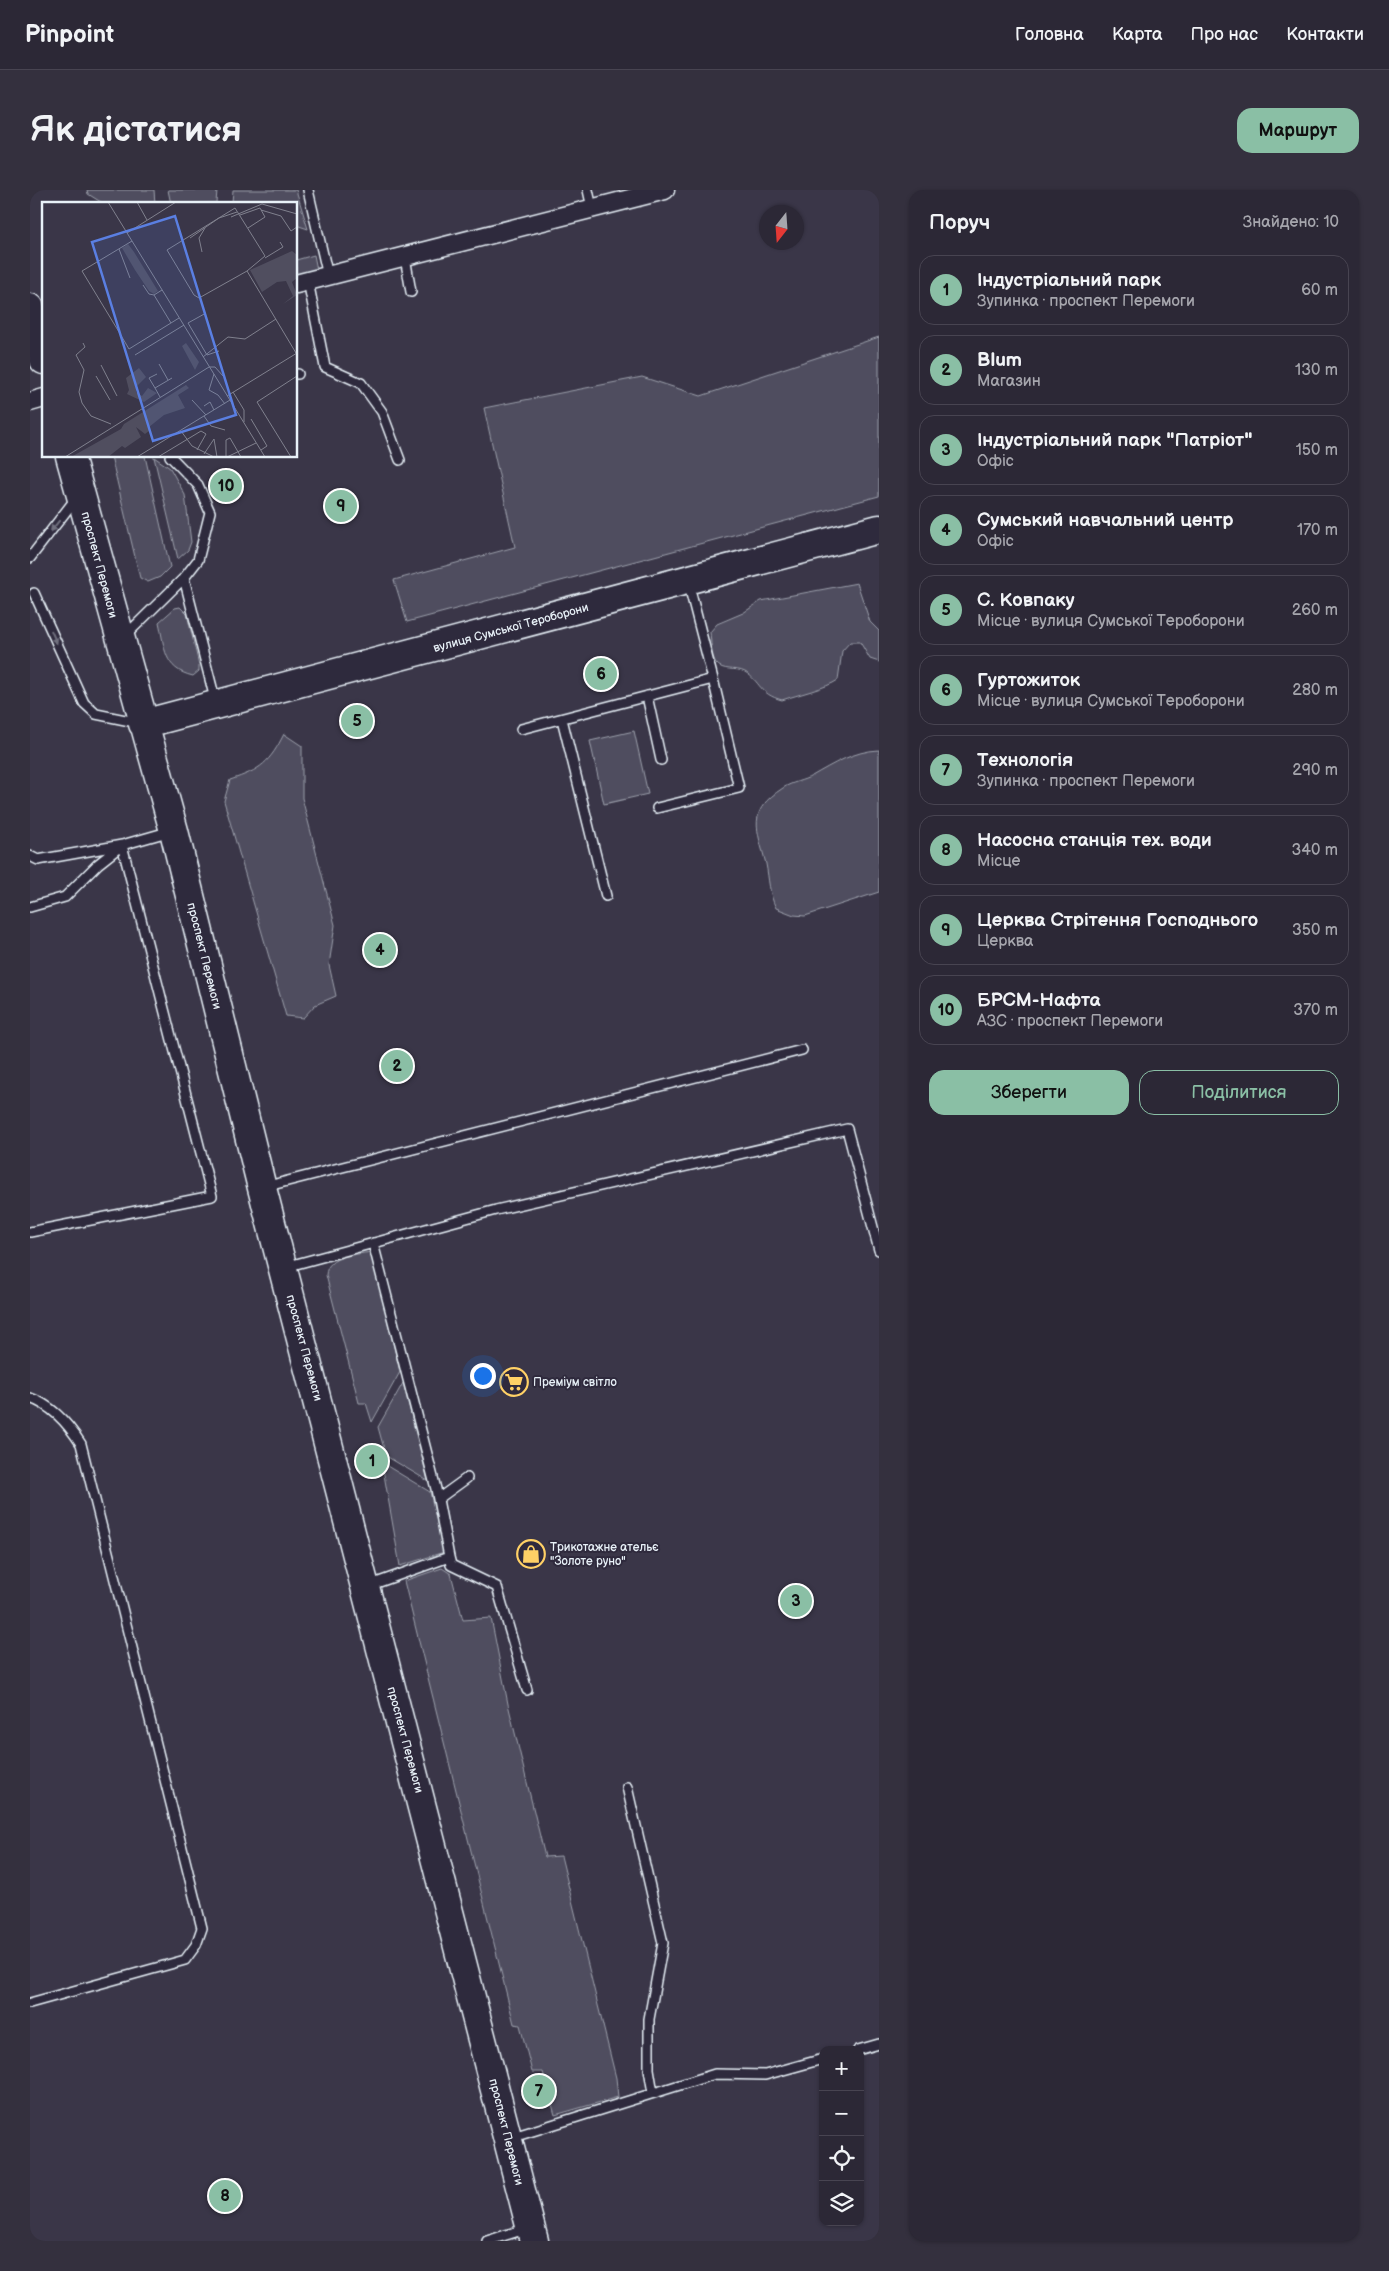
<!DOCTYPE html>
<html lang="uk">
<head>
<meta charset="utf-8">
<style>
	:root { --surface:#2c2836; --page:#34303e; --text:#f1f3f6; --muted:#a6a6ad; --line:#484451; --accent:#8abfa5 }
	body { margin:0; font-family:"Balsamiq Sans",sans-serif; background:var(--page); color:var(--text) }
	.controls { position:absolute; right:15px; bottom:15px; display:grid; overflow:hidden; border-radius:10px; box-shadow:0 1px 4px #0004 }
	.controls button { width:45px; height:45px; display:grid; place-items:center; padding:0; border:0; border-bottom:1px solid var(--line); background:var(--surface); color:var(--text); font:25px sans-serif }
	.compass { position:absolute; left:729px; top:15px; width:45px; height:45px; border-radius:50%; background:var(--surface); box-shadow:0 1px 4px #0004; rotate:197deg }
	.you { position:absolute; left:452px; top:1185px; width:18px; height:18px; margin:-12px; border:4px solid #fff; border-radius:50%; background:#1a73e8; box-shadow:0 0 0 8px #1a73e833 }
	.badge { display:grid; place-items:center; width:32px; height:32px; border-radius:50%; background:var(--accent); color:#111; font-size:16px; font-weight:700 }
	.pin { position:absolute; translate:-50% -50%; border:2px solid #fff; box-shadow:0 1px 5px #0006 }
	.list { margin:0; padding:0; list-style:none }
	h2 { display:flex; justify-content:space-between; align-items:center; height:65px; margin:0; padding:0 20px; font-size:21px }
	h2 small { font-size:16px; font-weight:400; color:var(--muted) }
	.list li { display:grid; grid-template-columns:32px 1fr auto; gap:15px; align-items:center; box-sizing:border-box; height:70px; margin:0 10px 10px; padding:0 10px; border:1px solid var(--line); border-radius:15px }
	.list b { display:block; font-size:19px; white-space:nowrap }
	.list p { margin:0; font-size:16px; white-space:nowrap; color:var(--muted) }
	.list em { font-size:16px; font-style:normal; color:var(--muted) }
	.actions { display:flex; gap:10px; padding:15px 20px }
	.actions a { flex:1; padding:11px 0; border:1px solid var(--accent); border-radius:15px; text-align:center; font-size:18px; color:var(--accent) }
	.actions .main { background:var(--accent); color:#111 }
	.icon { flex:none; width:28px; height:28px; fill:none; stroke:currentColor; stroke-width:2; stroke-linecap:round; stroke-linejoin:round }
	.map { position:relative; flex:none; width:849px; height:2051px; overflow:hidden; border-radius:15px }
	header { display:flex; align-items:center; gap:30px; box-sizing:border-box; height:70px; padding:0 25px; background:var(--surface); border-bottom:1px solid var(--line) }
	header strong { font-size:24px }
	nav { display:flex; gap:28px; margin-inline-start:auto; font-size:18px }
	.intro { display:flex; align-items:center; justify-content:space-between; box-sizing:border-box; height:120px; padding:0 30px }
	h1 { margin:0; font-size:35px }
	.button { padding:12px 22px; border-radius:15px; background:var(--accent); color:#111; font-size:18px; font-weight:700 }
	main { display:flex; gap:30px; padding:0 30px }
	aside { flex:1; background:var(--surface); border-radius:15px; box-shadow:0 1px 4px #0004 }
	.map>svg:first-child { display:block }
	.green { fill:#504e5f; stroke:#9ca0ac }
	.lines { fill:none; stroke-linecap:round; stroke-linejoin:round }
	.lane-casing { stroke:#e8f1f8; stroke-width:12 }
	.street-casing { stroke:#e8f1f8; stroke-width:21 }
	.primary-casing { stroke:#e8f1f8; stroke-width:31 }
	.lane { stroke:#2f2a3d; stroke-width:9 }
	.street { stroke:#2f2a3d; stroke-width:18 }
	.primary { stroke:#2f2a3d; stroke-width:28 }
	.oneway { fill:#70707e }
	.labels { text-anchor:middle; dominant-baseline:central; stroke-width:4; stroke-linejoin:round; paint-order:stroke }
	.street-label { font-size:12px; fill:#e8f1f8; stroke:#2f2a3d }
	.poi-label { font-size:12px; fill:#e8f1f8; stroke:#2f2a3d; text-anchor:start }
	.inset-road { fill:none; stroke:#80818e; stroke-width:1 }
	.view { fill:#5a7fe2; fill-opacity:0.15; stroke:#5a7fe2; stroke-width:2.5 }
	.inset-edge { fill:none; stroke:#e8f1f8; stroke-width:2.5 }
</style>
</head>
<body>
<header>
<strong>Pinpoint</strong>
<nav><a>Головна</a><a>Карта</a><a>Про нас</a><a>Контакти</a></nav>
</header>
<div class="intro"><h1>Як дістатися</h1><a class="button">Маршрут</a></div>
<main>
<div class="map">
<svg width="849" height="2051" viewBox="0 0 849 2051">
	<rect width="100%" height="100%" fill="#3a3648"/>
	<filter id="ink" filterUnits="userSpaceOnUse"><feTurbulence type="fractalNoise" baseFrequency=".02" numOctaves="2"/><feDisplacementMap in="SourceGraphic" scale="10" xChannelSelector="R" yChannelSelector="G"/><feConvolveMatrix kernelMatrix="1 2 1 2 8 2 1 2 1" color-interpolation-filters="sRGB"/></filter>
	<g filter="url(#ink)">
		<path class="green" d="M57,0H124L125,14H74L58,4Z
			M138,0H187L186,13L141,14Z
			M203,0H266L278,39L266,35V14H206L202,13Z
			M284,65L287,80L266,85V70Z
			M849,147V306L377,432L364,390L485,357L454,218L612,187L671,206Z
			M81,266H115L140,377L130,387L118,392L110,388Z
			M124,267L140,278L155,305L161,352L158,360L148,369Z
			M827,393L840,432L849,441V472L840,469L830,452H820L812,461L808,490C797,498 766,505 752,510C729,504 731,492 715,482C705,477 693,482 686,473C681,466 681,450 680,442L687,434L713,423L731,411Z
			M150,417L157,424L169,475V481L163,486C133,479 135,458 129,432L145,418Z
			M604,541L618,604L574,614L560,551Z
			M254,544L272,556V608L305,735L299,775L306,806L285,815L273,828L256,826L194,611L200,590C231,580 240,572 254,544Z
			M849,560V702L775,726L764,725L746,718C739,704 739,689 736,674C727,638 716,622 753,598C762,592 773,591 782,586C803,574 824,561 849,560Z
			M341,1062L370,1182L342,1232L336,1213H329L296,1085C297,1065 325,1065 341,1062Z
			M373,1193L398,1291L356,1266L348,1237Z
			M352,1273L400,1302L414,1362L370,1376Z
			M412,1378L421,1384L433,1430L461,1428L478,1514L515,1667L531,1666L586,1888L588,1907L525,1925L513,1882H502L490,1835L484,1834L374,1391Z"/>
		<g class="lines">
			<defs>
				<path id="lane" d="M278,0L298,86
					M558,0L562,18
					M375,67L381,102
					M278,91L295,177L331,193L352,222L370,270
					M266,184H268
					M0,368L47,307
					M154,388L186,513
					M4,403L54,513L66,524L110,533
					M95,446L154,388L168,370L180,322L168,295L140,266
					M617,506L631,570
					M532,529L576,706
					M491,539L683,489L658,392
					M627,618L709,598L683,489
					M0,666L8,670L92,655L182,1006L0,1042
					M0,717L35,707L68,674L92,655L141,641
					M234,997L772,860
					M343,1053L406,1299L419,1367
					M255,1077L466,1020L817,939L849,1060
					M0,1208C21,1215 39,1235 51,1254L172,1738L166,1755L155,1770L0,1813
					M408,1309L437,1288
					M338,1396L419,1367L421,1375L467,1397L497,1500
					M597,1597L633,1753L619,1829V1879L623,1903
					M828,1860L849,1854
					M480,1948L685,1884L735,1885L793,1869
					M457,2051L498,2038"/>
				<path id="street" d="M266,94L635,0
					M0,212L14,208"/>
				<path id="primary" d="M0,118L14,170
					M40,266L144,641L232,998L504,2051
					M113,534L849,339"/>
			</defs>
			<use href="#lane" class="lane-casing"/>
			<use href="#street" class="street-casing"/>
			<use href="#primary" class="primary-casing"/>
			<use href="#lane" class="lane"/>
			<use href="#street" class="street"/>
			<use href="#primary" class="primary"/>
		</g>
		<defs><path id="oneway-solid" d="M-6-.8H1V-3.2L6.5 0L1 3.2V.8H-6Z" transform="scale(1.25)"/></defs>
		<g class="oneway">
			<use href="#oneway-solid" transform="translate(25 336) rotate(128)"/>
			<use href="#oneway-solid" transform="translate(24 447) rotate(66)"/>
		</g>
	</g>
	<defs>
		<symbol id="supermarket-ring" viewBox="-11 -11 22 22"><circle r="9.5" fill="#2f2a3d" stroke="#ffd166" stroke-width="1.5"/><path d="M-6-5.5h2.5l.6 2H6L4.5 2H-2.5L-4.4-4H-6ZM-1.5 3.2a1.3 1.3 0 1 0 .1 0ZM3 3.2a1.3 1.3 0 1 0 .1 0Z" fill="#ffd166"/></symbol>
		<symbol id="shop-ring" viewBox="-11 -11 22 22"><circle r="9.5" fill="#2f2a3d" stroke="#ffd166" stroke-width="1.5"/><path d="M-5-2.5h2.3a2.7 3.5 0 0 1 5.4 0H5L5.5 6h-11ZM-1.5-2.5h3a1.5 2.3 0 0 0-3 0Z" fill="#ffd166"/></symbol>
	</defs>
	<g fill-rule="evenodd">
		<use href="#supermarket-ring" x="468" y="1176" width="32" height="32"/>
		<use href="#shop-ring" x="485" y="1348" width="32" height="32"/>
	</g>
	<g class="labels">
		<g class="street-label">
			<text transform="translate(69 375) rotate(75)">проспект Перемоги</text>
			<text transform="translate(481 438) rotate(-15)">вулиця Сумської Тероборони</text>
			<text transform="translate(174 766) rotate(76)">проспект Перемоги</text>
			<text transform="translate(274 1158) rotate(75)">проспект Перемоги</text>
			<text transform="translate(375 1550) rotate(75)">проспект Перемоги</text>
			<text transform="translate(476 1942) rotate(76)">проспект Перемоги</text>
		</g>
		<g class="poi-label">
			<text x="503" y="1192">Преміум світло</text>
			<text x="520" y="1357">Трикотажне ательє<tspan x="520" dy="14">"Золоте руно"</tspan></text>
		</g>
	</g>
	<g transform="translate(12 12)">
		<rect width="255" height="255" fill="#3a3648"/>
		<path d="M86,42L92,50L116,89L112,92L107,89L93,68L80,46ZM250,49L255,53V76L250,80L255,93L241,102L251,94L244,79L235,80L220,90L208,68ZM144,141L157,160L153,168L140,144ZM97,166L104,175L94,185V190L100,194L106,186L115,191L102,200L85,192L87,188L84,176ZM144,183L147,186L136,193L143,206L122,213L107,225V229L103,232L94,225L99,235L83,246L80,244L66,255H29L79,227L82,222Z" fill="#504e5f"/>
		<path class="inset-road" d="M66,0L223,255M95,0L105,18M219,8L239,14L249,29L255,25M198,13L218,6L223,15L206,26M189,15L220,2L255,12M85,31L134,0M148,36L177,16L195,10M90,39L40,69L77,130L87,147L137,116M77,47L88,76M160,50L157,36L163,26M223,56L241,45L238,40M205,69L223,54L193,6L125,48L152,93L157,96L205,69L254,151M101,83L107,92L112,93L120,88M112,93L129,121M164,111L146,121L165,153L177,149M41,141L43,145L34,153L42,168L37,190L40,201L49,214L69,222M93,153L142,123M161,155L186,135L203,137L234,117M117,162L126,178M59,163L75,194M167,165H173L181,174M172,172L167,188L176,193L183,202M54,174L68,198M113,186L107,176L115,172M191,190L202,208V220M185,194L255,151M118,195L113,186L130,176M150,198L164,213M162,204L168,200L172,208M162,214L169,224L183,228M209,217L225,244L219,248M139,229L150,244L172,255M162,252L172,237L175,255M23,255L167,165M95,255L188,198M116,255L159,229L164,232L155,248M184,255V238L188,236L199,255M185,255L214,241M249,255L215,200L255,174"/>
		<path class="view" d="M133,14L194,213L111,239L50,40Z"/>
		<rect width="255" height="255" class="inset-edge"/>
	</g>
</svg>
<div class="controls">
<button>+</button>
<button>−</button>
<button><svg class="icon" aria-label="locate" viewBox="0 0 24 24"><circle cx="12" cy="12" r="6"/><path d="M12 2v4M12 18v4M2 12h4M18 12h4"/></svg></button>
<button><svg class="icon" aria-label="layers" viewBox="0 0 24 24"><path d="M12 4l9 5-9 5-9-5zM3 14l9 5 9-5"/></svg></button>
</div>
<svg class="compass" viewBox="-18 -18 36 36"><path d="M0-13l5 13h-10z" fill="#e53935"/><path d="M0 13l5-13h-10z" fill="#a6a6ad"/></svg>
<div class="you"></div>
<div class="pin badge" style="left:342px;top:1271px">1</div>
<div class="pin badge" style="left:367px;top:876px">2</div>
<div class="pin badge" style="left:766px;top:1411px">3</div>
<div class="pin badge" style="left:350px;top:760px">4</div>
<div class="pin badge" style="left:327px;top:531px">5</div>
<div class="pin badge" style="left:571px;top:484px">6</div>
<div class="pin badge" style="left:509px;top:1901px">7</div>
<div class="pin badge" style="left:195px;top:2006px">8</div>
<div class="pin badge" style="left:311px;top:316px">9</div>
<div class="pin badge" style="left:196px;top:296px">10</div>
</div>
<aside>
<h2>Поруч<small>Знайдено: 10</small></h2>
<ul class="list">
<li><span class="badge">1</span><div><b>Індустріальний парк</b><p>Зупинка · проспект Перемоги</p></div><em>60 m</em></li>
<li><span class="badge">2</span><div><b>Blum</b><p>Магазин</p></div><em>130 m</em></li>
<li><span class="badge">3</span><div><b>Індустріальний парк &quot;Патріот&quot;</b><p>Офіс</p></div><em>150 m</em></li>
<li><span class="badge">4</span><div><b>Сумський навчальний центр</b><p>Офіс</p></div><em>170 m</em></li>
<li><span class="badge">5</span><div><b>С. Ковпаку</b><p>Місце · вулиця Сумської Тероборони</p></div><em>260 m</em></li>
<li><span class="badge">6</span><div><b>Гуртожиток</b><p>Місце · вулиця Сумської Тероборони</p></div><em>280 m</em></li>
<li><span class="badge">7</span><div><b>Технологія</b><p>Зупинка · проспект Перемоги</p></div><em>290 m</em></li>
<li><span class="badge">8</span><div><b>Насосна станція тех. води</b><p>Місце</p></div><em>340 m</em></li>
<li><span class="badge">9</span><div><b>Церква Стрітення Господнього</b><p>Церква</p></div><em>350 m</em></li>
<li><span class="badge">10</span><div><b>БРСМ-Нафта</b><p>АЗС · проспект Перемоги</p></div><em>370 m</em></li>
</ul>
<div class="actions"><a class="main">Зберегти</a><a>Поділитися</a></div>
</aside>
</main>
</body>
</html>
